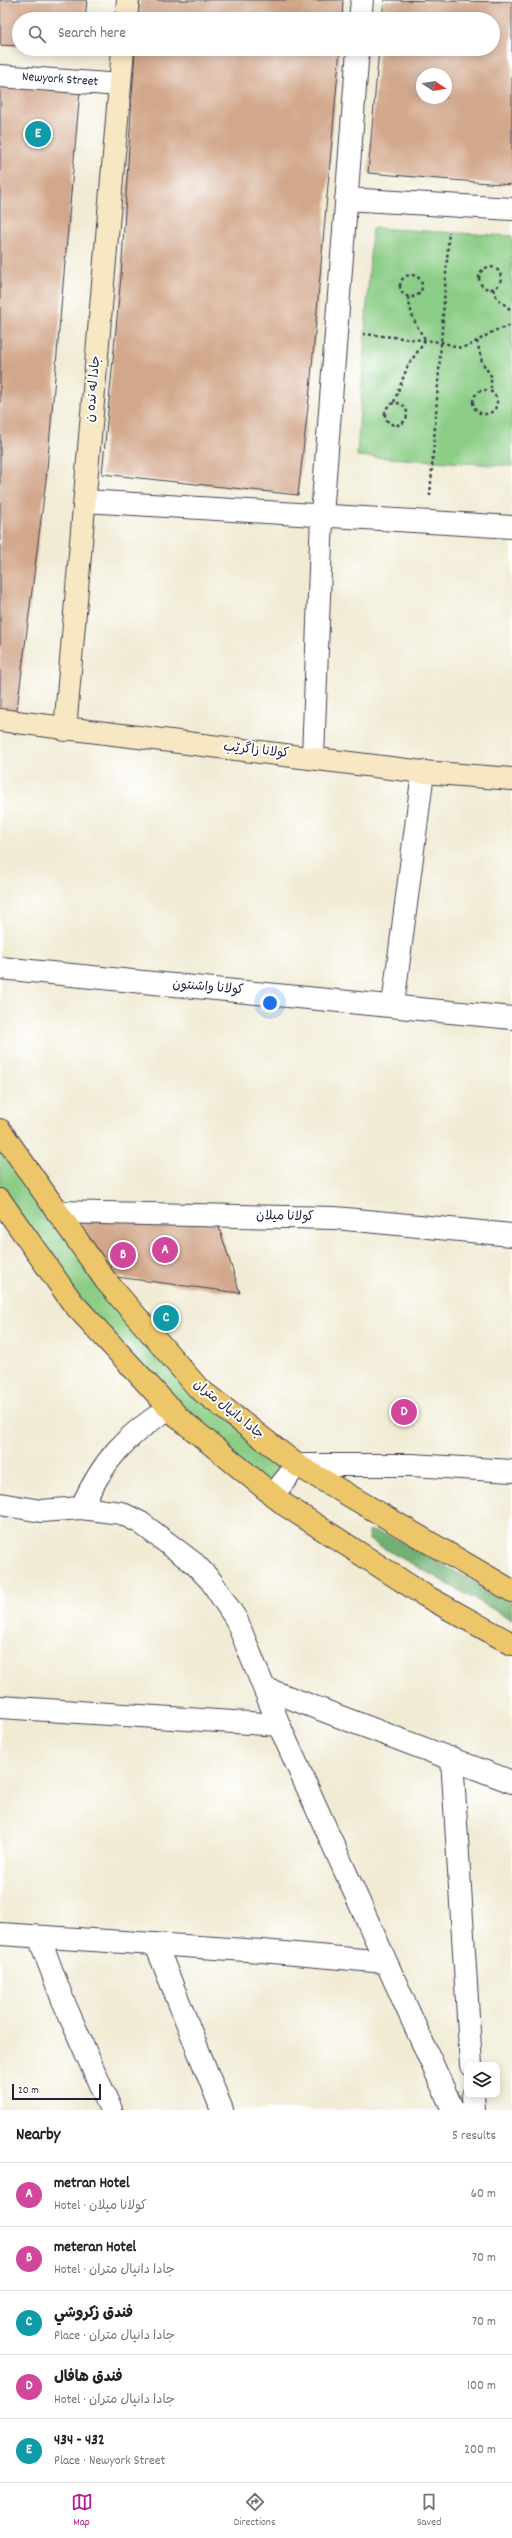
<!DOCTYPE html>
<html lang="en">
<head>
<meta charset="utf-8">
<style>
	:root { --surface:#fff; --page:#f2f2f2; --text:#202124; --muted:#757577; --line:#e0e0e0; --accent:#b5179e }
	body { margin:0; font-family:Dekko,"Playpen Sans Arabic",sans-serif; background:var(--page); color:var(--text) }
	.controls { position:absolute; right:12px; bottom:12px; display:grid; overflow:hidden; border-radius:8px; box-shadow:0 2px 10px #0003 }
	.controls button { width:36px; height:36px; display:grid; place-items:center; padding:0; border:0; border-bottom:1px solid var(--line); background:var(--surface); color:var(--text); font:20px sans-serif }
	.compass { position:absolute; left:416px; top:68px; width:36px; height:36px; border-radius:50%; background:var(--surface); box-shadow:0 2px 10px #0003; rotate:102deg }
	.scale { position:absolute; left:12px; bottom:10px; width:89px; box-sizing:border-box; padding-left:4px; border:2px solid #22223b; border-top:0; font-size:11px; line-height:14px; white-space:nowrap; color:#22223b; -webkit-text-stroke:3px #fff; paint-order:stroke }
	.you { position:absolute; left:270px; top:1003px; width:14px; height:14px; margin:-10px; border:3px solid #fff; border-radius:50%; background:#1a73e8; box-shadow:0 0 0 6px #1a73e833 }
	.badge { display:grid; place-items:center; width:26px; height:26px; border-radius:50%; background:var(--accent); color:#fff; font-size:13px; font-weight:700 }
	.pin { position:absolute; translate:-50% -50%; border:2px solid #fff; box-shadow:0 1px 4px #0006 }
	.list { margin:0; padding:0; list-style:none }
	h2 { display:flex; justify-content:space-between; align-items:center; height:52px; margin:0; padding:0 16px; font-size:17px }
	h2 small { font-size:13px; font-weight:400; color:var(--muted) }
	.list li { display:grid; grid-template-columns:26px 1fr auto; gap:12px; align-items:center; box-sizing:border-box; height:64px; padding:0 16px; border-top:1px solid var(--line) }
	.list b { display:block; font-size:15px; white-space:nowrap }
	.list p { margin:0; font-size:13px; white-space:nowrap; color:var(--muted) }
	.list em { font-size:13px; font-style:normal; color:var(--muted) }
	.icon { flex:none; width:22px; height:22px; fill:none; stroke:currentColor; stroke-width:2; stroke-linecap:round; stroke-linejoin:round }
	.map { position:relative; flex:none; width:512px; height:2110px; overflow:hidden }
	.search { position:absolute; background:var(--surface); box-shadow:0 2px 10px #0003; left:12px; right:12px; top:12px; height:44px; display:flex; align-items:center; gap:10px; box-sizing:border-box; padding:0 14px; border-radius:22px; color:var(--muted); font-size:15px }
	.sheet { height:372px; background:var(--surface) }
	nav { display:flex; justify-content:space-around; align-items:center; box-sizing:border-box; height:56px; border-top:1px solid var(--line); background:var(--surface); font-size:11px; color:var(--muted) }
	nav a { display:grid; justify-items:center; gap:2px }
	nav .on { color:var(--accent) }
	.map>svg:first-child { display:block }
	.green { fill:#8bcd86; stroke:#567860 }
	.forest { fill:#70b073; stroke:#496957 }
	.building { fill:#d2a78b; fill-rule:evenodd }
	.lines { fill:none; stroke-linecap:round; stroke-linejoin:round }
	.street-casing { stroke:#414052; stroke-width:24 }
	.secondary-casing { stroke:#414052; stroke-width:24 }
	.primary-casing { stroke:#414052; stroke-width:24 }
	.path { stroke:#414052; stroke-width:2.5; stroke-dasharray:3 3; stroke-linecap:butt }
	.street { stroke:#fff; stroke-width:22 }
	.secondary { stroke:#f7e8c3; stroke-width:22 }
	.primary { stroke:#ecc669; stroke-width:22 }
	.labels { text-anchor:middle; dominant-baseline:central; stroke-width:4; stroke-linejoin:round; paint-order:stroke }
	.street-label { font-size:13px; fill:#22223b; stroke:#fff }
</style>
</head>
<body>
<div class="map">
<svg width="512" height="2110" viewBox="0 0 512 2110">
	<rect width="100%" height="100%" fill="#fff"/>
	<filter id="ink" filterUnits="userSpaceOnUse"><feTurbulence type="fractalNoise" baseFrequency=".025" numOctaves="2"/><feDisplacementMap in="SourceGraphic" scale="8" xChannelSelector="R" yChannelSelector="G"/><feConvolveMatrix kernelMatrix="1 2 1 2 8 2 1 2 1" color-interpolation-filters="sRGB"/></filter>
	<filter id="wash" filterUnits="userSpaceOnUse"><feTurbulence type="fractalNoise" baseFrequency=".012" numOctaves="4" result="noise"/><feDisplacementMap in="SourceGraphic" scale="16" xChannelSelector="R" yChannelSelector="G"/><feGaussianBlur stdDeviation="0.9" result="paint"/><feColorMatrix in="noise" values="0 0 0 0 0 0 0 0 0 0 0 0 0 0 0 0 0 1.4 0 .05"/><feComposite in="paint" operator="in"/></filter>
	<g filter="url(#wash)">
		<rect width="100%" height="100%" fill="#f1ebd4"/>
		<path class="green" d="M372,228L512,236V466L357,456Z
			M0,1136L109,1292L291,1466L272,1490L230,1455L110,1338L0,1192Z"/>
		<path class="forest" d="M369,1530L390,1536L512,1602V1620L369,1540Z"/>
		<g id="blocks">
			<path class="building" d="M0,0H87L85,19H19V46L0,45Z
				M140,0H343L342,19H137Z
				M384,0L512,2V185L368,173L379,49H493V19H382ZM422,74H446V98H422Z
				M135,49H340L310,389L298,495L102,474L121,276Z
				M0,84L80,90L46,480L16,717L0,715Z
				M71,1212L217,1221L240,1293L101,1275Z"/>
		</g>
	</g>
	<g filter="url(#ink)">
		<use href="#blocks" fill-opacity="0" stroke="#414052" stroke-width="1"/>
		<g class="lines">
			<defs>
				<path id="street" d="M360,19L362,0
					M0,76L120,85
					M346,199L512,209
					M85,501L512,527
					M313,757L322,515L358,49
					M0,968L512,1018
					M393,1005L423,772
					M57,1212L335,1218L512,1235
					M273,1495L297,1465H412L512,1471
					M0,1504L41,1511L81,1508L121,1513L141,1523L195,1564L211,1581L236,1619L279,1725L453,2110
					M81,1508C103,1461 125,1435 170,1408
					M264,1688L512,1782
					M0,1707L279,1725
					M452,1758L471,2065
					M0,1934L262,1951L385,1962
					M39,1937L62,1998L111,2110
					M156,1945L222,2110
					M473,2095L474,2110"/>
				<path id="secondary" d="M126,19L128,0
					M0,720L423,772L512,779
					M65,730L123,49"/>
				<path id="primary" d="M0,1130L106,1281L198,1388L297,1465L512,1591
					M0,1200L72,1302L179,1418L285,1505L424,1595L512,1644"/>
			</defs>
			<use href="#street" class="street-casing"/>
			<use href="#secondary" class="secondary-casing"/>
			<use href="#primary" class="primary-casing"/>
			<path class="path" d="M479 278a11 11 0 1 1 22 0a11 11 0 1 1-22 0Z
				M400 286a11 11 0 1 1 22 0a11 11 0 1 1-22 0Z
				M493,289L497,298L512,311
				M363,334L441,342L461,348L470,345L494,331L512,325
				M477,341L482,362L491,376V391
				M473 402a12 12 0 1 1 24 0a12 12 0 1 1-24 0Z
				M394,402L408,365L426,340C415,326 411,314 408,297
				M385 414a11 11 0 1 1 22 0a11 11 0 1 1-22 0Z
				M430,496L449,232"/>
			<use href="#street" class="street"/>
			<use href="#secondary" class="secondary"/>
			<use href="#primary" class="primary"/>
		</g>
	</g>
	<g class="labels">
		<g class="street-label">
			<text transform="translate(60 80) rotate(4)">Newyork Street</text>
			<text transform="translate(94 389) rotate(-85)">جادا له نده ن</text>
			<text transform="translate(256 751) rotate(6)">كولانا زاگرێب</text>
			<text transform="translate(208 988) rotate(5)">كولانا واشنتون</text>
			<text transform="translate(285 1217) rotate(1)">كولانا ميلان</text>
			<text transform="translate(228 1410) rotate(39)">جادا دانيال متران</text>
		</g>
	</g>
</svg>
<div class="controls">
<button><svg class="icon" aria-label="layers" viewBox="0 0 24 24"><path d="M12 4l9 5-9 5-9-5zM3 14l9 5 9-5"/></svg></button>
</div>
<svg class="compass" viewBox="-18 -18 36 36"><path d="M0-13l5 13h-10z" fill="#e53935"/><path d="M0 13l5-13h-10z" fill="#757577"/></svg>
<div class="scale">20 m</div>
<div class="you"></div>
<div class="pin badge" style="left:165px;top:1250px;background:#d1479c">A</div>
<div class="pin badge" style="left:123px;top:1255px;background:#d1479c">B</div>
<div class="pin badge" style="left:166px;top:1318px;background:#0f9aa8">C</div>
<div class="pin badge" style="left:404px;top:1412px;background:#d1479c">D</div>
<div class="pin badge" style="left:38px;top:134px;background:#0f9aa8">E</div>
<div class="search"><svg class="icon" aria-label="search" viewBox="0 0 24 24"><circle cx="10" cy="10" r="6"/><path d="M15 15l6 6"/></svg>Search here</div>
</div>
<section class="sheet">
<h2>Nearby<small>5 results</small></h2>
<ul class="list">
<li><span class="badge" style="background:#d1479c">A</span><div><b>metran Hotel</b><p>Hotel · كولانا ميلان</p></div><em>60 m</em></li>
<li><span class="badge" style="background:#d1479c">B</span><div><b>meteran Hotel</b><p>Hotel · جادا دانيال متران</p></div><em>70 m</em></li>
<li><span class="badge" style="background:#0f9aa8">C</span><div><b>فندق زكروشي</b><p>Place · جادا دانيال متران</p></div><em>70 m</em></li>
<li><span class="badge" style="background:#d1479c">D</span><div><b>فندق هافال</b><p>Hotel · جادا دانيال متران</p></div><em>100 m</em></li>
<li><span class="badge" style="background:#0f9aa8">E</span><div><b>434 - 432</b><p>Place · Newyork Street</p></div><em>200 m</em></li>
</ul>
</section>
<nav>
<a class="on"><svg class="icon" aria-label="map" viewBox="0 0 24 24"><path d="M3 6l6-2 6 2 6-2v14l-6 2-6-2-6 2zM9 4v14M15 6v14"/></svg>Map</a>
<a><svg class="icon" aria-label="directions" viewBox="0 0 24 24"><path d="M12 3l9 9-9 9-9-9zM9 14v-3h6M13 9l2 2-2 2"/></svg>Directions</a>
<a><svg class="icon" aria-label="saved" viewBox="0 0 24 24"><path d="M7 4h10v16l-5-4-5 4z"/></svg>Saved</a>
</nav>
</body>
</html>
